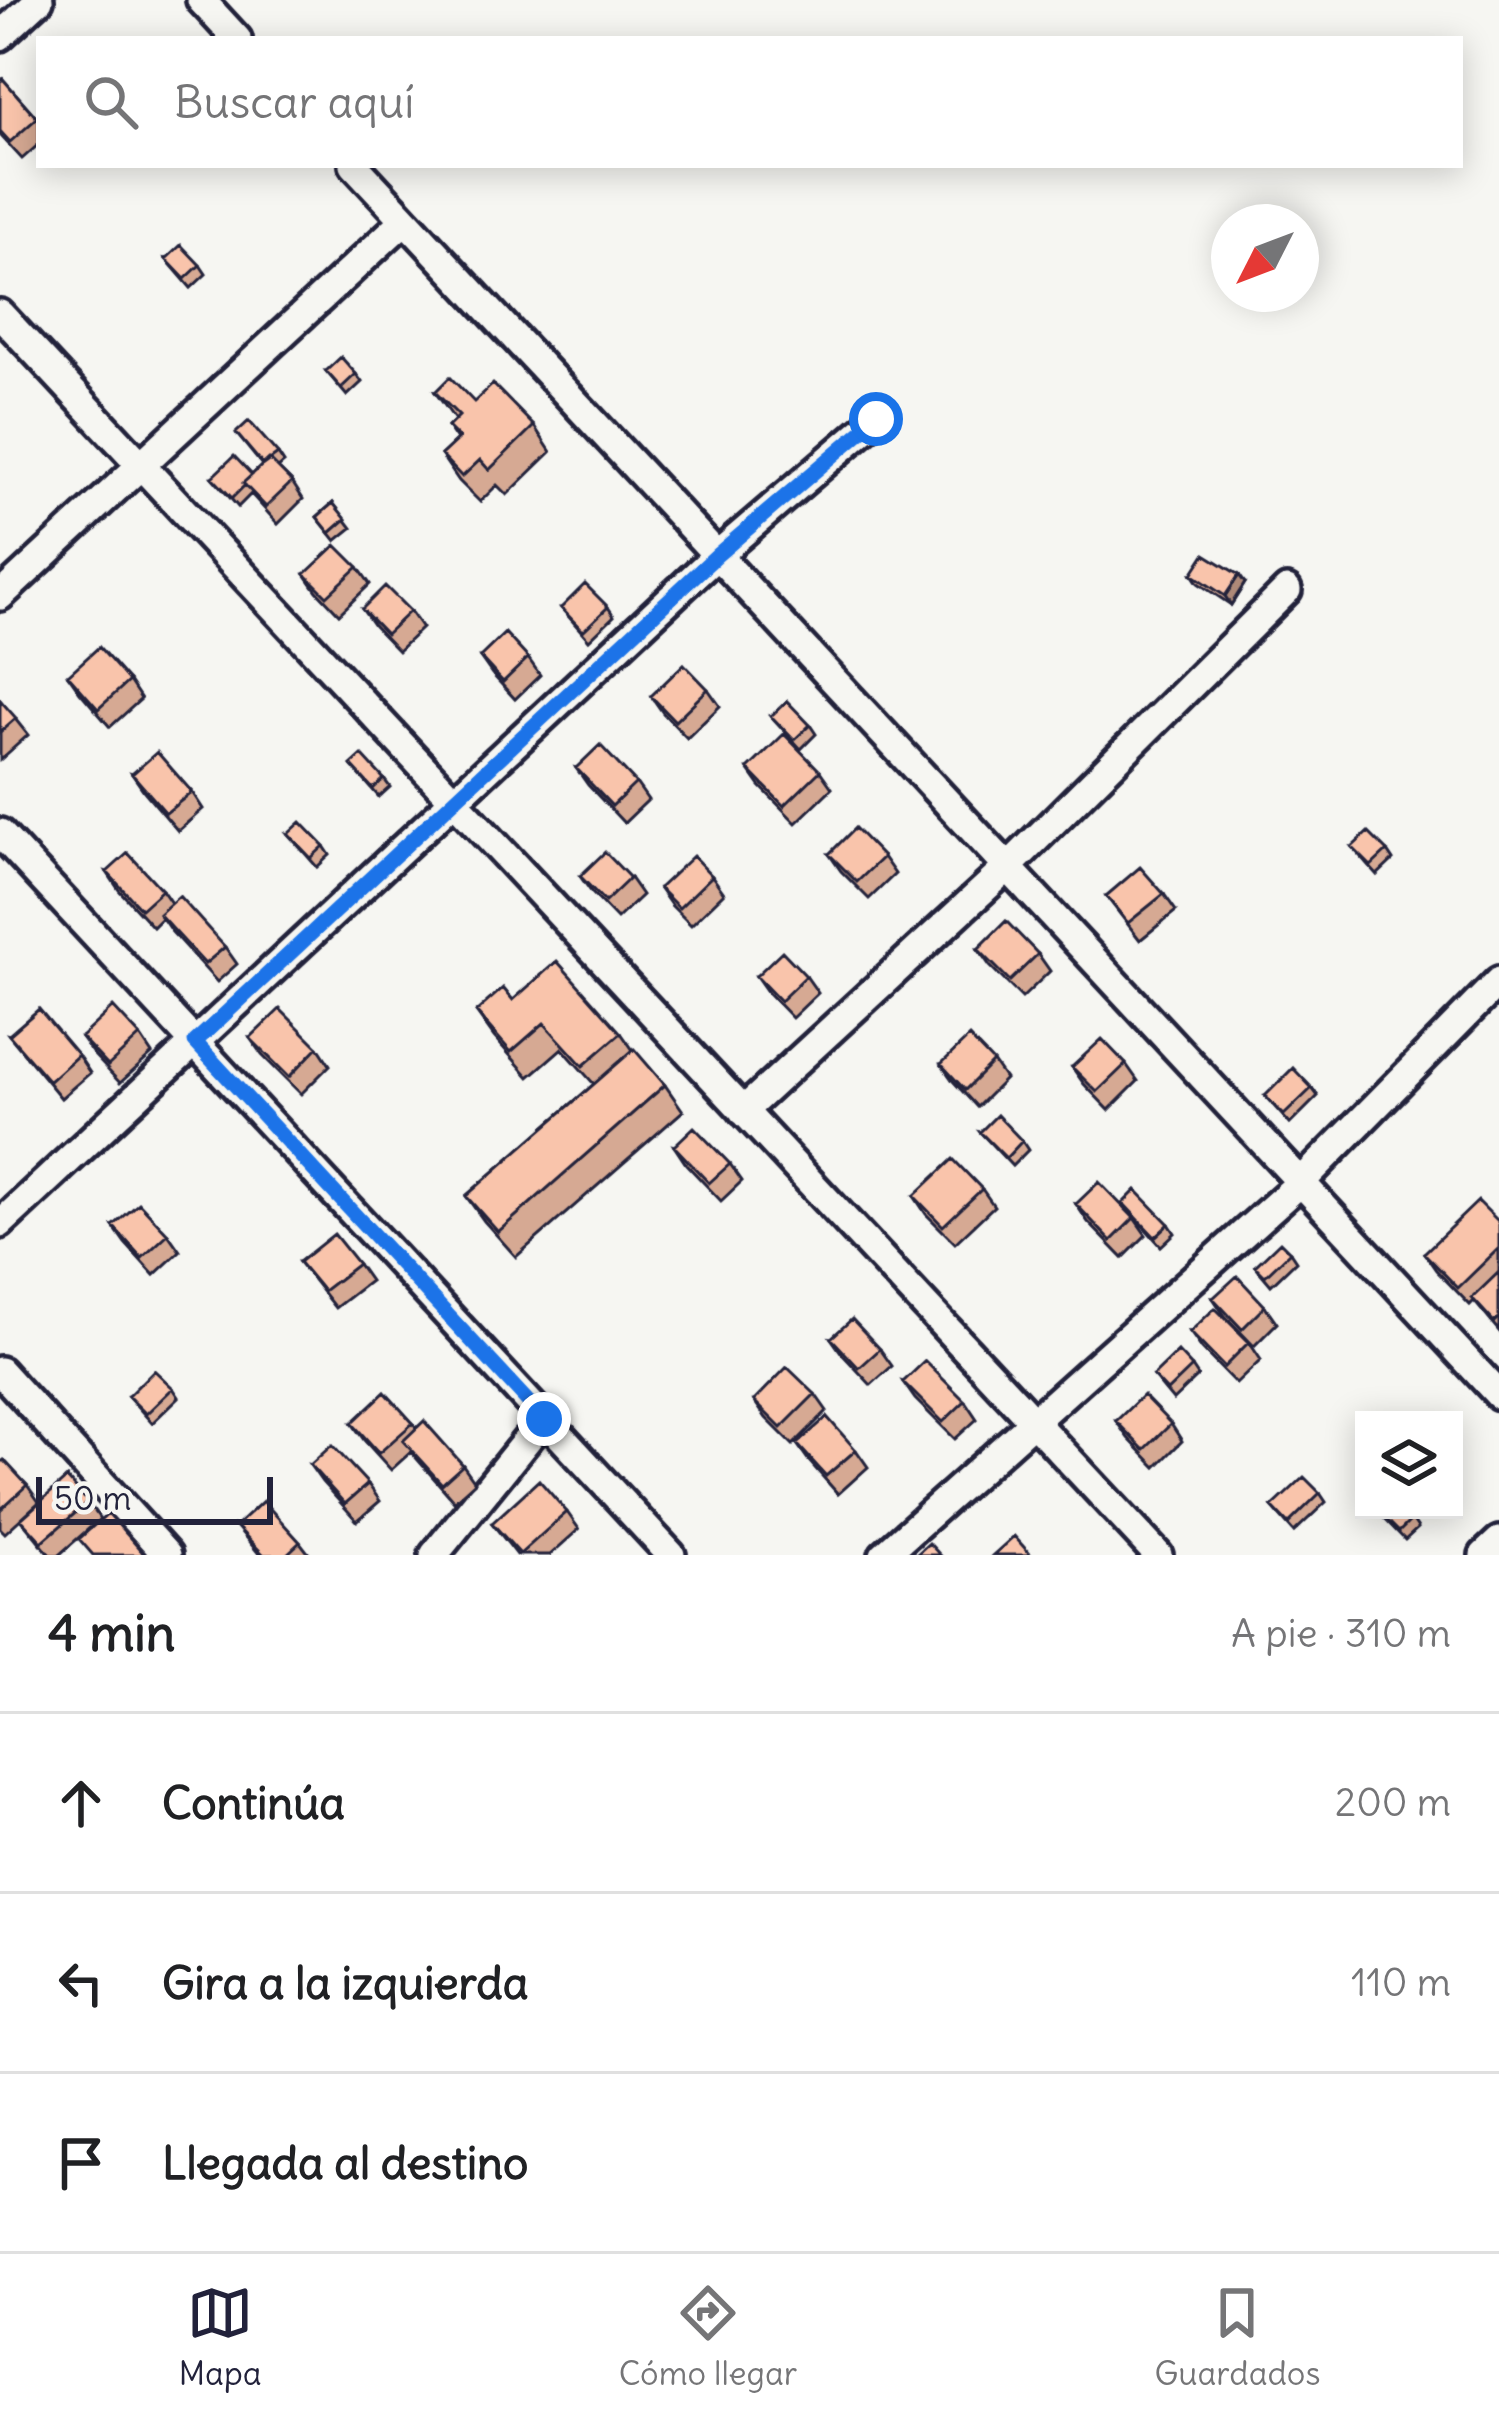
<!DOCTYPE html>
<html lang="es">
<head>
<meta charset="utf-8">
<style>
	:root { --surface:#fff; --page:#f2f2f2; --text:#202124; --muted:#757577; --line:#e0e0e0; --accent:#22223b }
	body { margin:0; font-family:Delius,sans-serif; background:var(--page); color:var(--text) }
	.controls { position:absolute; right:36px; bottom:36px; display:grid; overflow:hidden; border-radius:0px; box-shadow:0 6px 30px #0003 }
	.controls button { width:108px; height:108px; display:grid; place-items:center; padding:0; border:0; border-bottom:3px solid var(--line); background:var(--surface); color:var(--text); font:60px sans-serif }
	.compass { position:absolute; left:1211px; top:204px; width:108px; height:108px; border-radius:50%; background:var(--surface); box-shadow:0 6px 30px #0003; rotate:228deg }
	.scale { position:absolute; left:36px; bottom:30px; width:237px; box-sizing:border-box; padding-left:12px; border:6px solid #22223b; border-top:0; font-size:33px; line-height:42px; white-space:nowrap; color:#22223b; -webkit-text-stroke:9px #f6f6f2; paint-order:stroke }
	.stop { position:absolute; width:36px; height:36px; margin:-27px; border:9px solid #1a73e8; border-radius:50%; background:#fff }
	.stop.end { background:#1a73e8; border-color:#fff; box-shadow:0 3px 12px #0008 }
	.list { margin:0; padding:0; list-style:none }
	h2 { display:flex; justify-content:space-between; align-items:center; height:156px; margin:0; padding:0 48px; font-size:51px }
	h2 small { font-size:39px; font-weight:400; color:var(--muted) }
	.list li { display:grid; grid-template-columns:78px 1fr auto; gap:36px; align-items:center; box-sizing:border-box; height:180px; padding:0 48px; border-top:3px solid var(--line) }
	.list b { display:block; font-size:45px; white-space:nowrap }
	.list em { font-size:39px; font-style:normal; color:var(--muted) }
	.icon { flex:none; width:66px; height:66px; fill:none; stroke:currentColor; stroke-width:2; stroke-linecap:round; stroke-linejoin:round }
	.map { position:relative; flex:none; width:1499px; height:1555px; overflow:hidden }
	.search { position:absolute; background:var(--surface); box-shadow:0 6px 30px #0003; left:36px; right:36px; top:36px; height:132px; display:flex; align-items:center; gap:30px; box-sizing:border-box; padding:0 42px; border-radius:0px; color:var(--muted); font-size:45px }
	.sheet { height:696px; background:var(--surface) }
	nav { display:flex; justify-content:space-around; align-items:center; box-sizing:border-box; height:168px; border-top:3px solid var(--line); background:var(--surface); font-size:33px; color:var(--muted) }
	nav a { display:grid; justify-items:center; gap:6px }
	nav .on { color:var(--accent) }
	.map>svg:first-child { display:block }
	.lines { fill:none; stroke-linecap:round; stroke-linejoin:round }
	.minor-casing { stroke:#22223b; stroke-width:36 }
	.minor { stroke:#f6f6f2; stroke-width:27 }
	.wall { fill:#d6a993; stroke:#22223b; stroke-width:3 }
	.shaded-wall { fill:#ae8978; stroke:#22223b; stroke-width:3 }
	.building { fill:#f9c4ab; stroke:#22223b; stroke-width:3 }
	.route { stroke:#1a73e8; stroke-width:15 }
</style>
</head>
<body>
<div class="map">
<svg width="1499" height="1555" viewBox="0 0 1499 1555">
	<rect width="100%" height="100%" fill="#f6f6f2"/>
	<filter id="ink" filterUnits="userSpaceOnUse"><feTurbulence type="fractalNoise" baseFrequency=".00833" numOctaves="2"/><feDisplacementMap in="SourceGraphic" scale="24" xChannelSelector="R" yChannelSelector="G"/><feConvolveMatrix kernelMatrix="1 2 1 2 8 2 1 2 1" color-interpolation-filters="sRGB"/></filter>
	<g filter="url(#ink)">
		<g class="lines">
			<defs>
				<path id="minor" d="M201,0L237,39
					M0,36L39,0
					M354,165L1499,1395
					M0,314L1158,1555
					M0,596L405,220
					M0,833L671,1555
					M743,1111L1007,868L1287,590
					M0,1224L717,555L876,419
					M0,1371L167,1555
					M434,1555L544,1419
					M884,1555L1300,1183L1499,981
					M1484,1555L1499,1541"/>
			</defs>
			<use href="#minor" class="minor-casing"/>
			<use href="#minor" class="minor"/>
		</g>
		<path class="wall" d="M3,79L39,120V144L22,159L0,135V82Z
			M166,259L200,265L206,274L191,288Z
			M326,371L356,374L362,382L347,396Z
			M435,392L474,402L534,426L551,452L507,495L497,485L480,502L459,481L441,455L457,440L448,427L455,420Z
			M236,433L278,454L284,463L278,468L292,482L303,499L278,524L251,494L238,507L212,477L252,475L262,465Z
			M333,503L352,528L336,541L317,517Z
			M358,567L370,584L339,614L317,591L305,574Z
			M1192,574L1245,583L1231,605L1198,583Z
			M608,607L614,616L589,640L561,608Z
			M362,609L410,611L422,628L398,651L374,626Z
			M480,657L528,658L540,675L515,699L492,674Z
			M68,675L129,681L141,699L110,727L80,692Z
			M708,689L720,706L687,738L663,713L651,696Z
			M0,700L28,735L0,760Z
			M771,716L810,725L816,734L801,749Z
			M351,765L384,779L390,787L379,797Z
			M576,768L636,783L648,800L624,823L588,785Z
			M748,769L820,771L832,788L796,823L760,786Z
			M132,774L192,792L203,809L178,831L144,791Z
			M288,834L324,846L330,855L317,867Z
			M1352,847L1387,851L1393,860L1377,875Z
			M829,854L883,857L895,874L869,899L841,871Z
			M107,872L162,890L171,903L225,947L237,964L217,982L171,931L162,918L153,927L119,890Z
			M580,876L630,878L642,895L617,919L592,893Z
			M712,876L724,893L691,925L671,905L659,888Z
			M1164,894L1176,911L1140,940L1106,896Z
			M978,949L1038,954L1050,971L1022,998L990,966Z
			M756,976H806L818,993L792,1018L768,993Z
			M513,1000L621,1033L633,1050L665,1085L683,1111L516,1257L484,1221L466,1196L594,1084L562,1048L529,1077L494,1037L476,1012Z
			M9,1035L78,1055L90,1073L61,1098Z
			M140,1036L152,1054L120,1083L93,1054L81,1037Z
			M250,1038L318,1047L330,1065L301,1094L262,1055Z
			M993,1062L1005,1079L977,1107L953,1081L941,1064Z
			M1126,1064L1138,1081L1109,1110L1084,1084L1072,1067Z
			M1312,1088L1318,1096L1290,1124L1265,1096Z
			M980,1132L1022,1141L1028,1150L1012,1166Z
			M674,1146L730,1164L742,1181L721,1201L686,1164Z
			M982,1189L994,1206L955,1243L926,1214L914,1196Z
			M1123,1203L1169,1224L1175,1233L1161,1246Z
			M1076,1204L1134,1218L1146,1235L1123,1258L1088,1222Z
			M1499,1222V1331L1474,1301L1470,1305L1436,1270L1424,1253Z
			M113,1226L168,1234L180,1251L154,1275L125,1243Z
			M1290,1252L1296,1261L1271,1285L1255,1266Z
			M299,1262L358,1264L370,1281L335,1308Z
			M1213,1298L1265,1306L1277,1323L1254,1346L1225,1316Z
			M1190,1332L1249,1342L1261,1360L1236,1384L1202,1349Z
			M831,1338L880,1349L892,1366L871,1385L843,1355Z
			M1192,1367L1198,1376L1173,1400L1153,1376Z
			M903,1382L965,1401L977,1419L955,1439L915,1399Z
			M173,1388L179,1397L152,1423L128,1396Z
			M815,1394L827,1411L793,1445L766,1418L754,1401Z
			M1116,1421L1171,1424L1182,1441L1156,1467L1128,1438Z
			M352,1423H413L417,1428L463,1465L475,1482L454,1501L411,1452L391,1470L364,1440Z
			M797,1444L856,1450L868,1467L838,1494L809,1461Z
			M0,1463L27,1485L39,1502L5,1533L0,1528Z
			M310,1465L368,1484L380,1501L357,1521L322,1482Z
			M1320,1493L1326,1502L1294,1532L1272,1507Z
			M88,1502L100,1519L59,1555H50L21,1519Z
			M1376,1510L1412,1519L1418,1528L1405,1540Z
			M567,1512L579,1529L550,1555H517L492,1523Z
			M236,1526L300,1542L310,1555H260Z"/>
		<path class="shaded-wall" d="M1239,575L1245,583L1231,605L1225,596Z"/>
		<path class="building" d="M3,79L37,118L10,142L0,131V82Z
			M181,245L200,265L185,279L166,259Z
			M341,357L356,374L341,388L326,371Z
			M450,377L474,402L493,384L534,426L489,470L480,460L462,477L441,455L459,438L448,427L459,416L435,392Z
			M249,421L278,454L263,465L236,433Z
			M234,456L252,475L243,483L245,485L232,498L212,477Z
			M269,459L292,482L266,507L243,483Z
			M333,503L346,519L330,533L317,517Z
			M336,545L358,567L327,596L305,574Z
			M1205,554L1239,575L1225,596L1192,574Z
			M585,584L608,607L583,631L561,608Z
			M385,586L410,611L386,634L362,609Z
			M505,633L528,658L503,682L480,657Z
			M99,647L129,681L98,709L68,675Z
			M684,664L708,689L675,721L651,696Z
			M0,700L16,718L0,732Z
			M787,701L810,725L794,740L771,716Z
			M784,734L820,771L784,806L748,769Z
			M600,745L636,783L612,806L576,768Z
			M157,752L192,792L166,813L132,774Z
			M362,755L384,779L373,789L351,765Z
			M301,822L324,846L311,858L288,834Z
			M855,828L883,857L857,882L829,854Z
			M1368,832L1387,851L1371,866L1352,847Z
			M605,852L630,878L605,902L580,876Z
			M128,853L162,890L141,909L107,872Z
			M693,856L712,876L679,908L659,888Z
			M1140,867L1164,894L1128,923L1106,896Z
			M179,896L225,947L205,964L159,914Z
			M1006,921L1038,954L1010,981L978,949Z
			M782,951L806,976L780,1001L756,976Z
			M557,961L621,1033L583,1066L544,1023L511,1052L476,1012L503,988L513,1000Z
			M113,1007L140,1036L108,1066L81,1037Z
			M39,1009L78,1055L49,1081L9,1035Z
			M280,1009L318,1047L289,1077L250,1038Z
			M969,1037L993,1062L965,1090L941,1064Z
			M1102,1039L1126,1064L1097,1092L1072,1067Z
			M634,1049L665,1085L498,1232L466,1196Z
			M1293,1068L1312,1088L1284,1115L1265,1096Z
			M997,1115L1022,1141L1006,1158L980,1132Z
			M694,1127L730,1164L709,1183L674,1146Z
			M953,1159L982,1189L943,1226L914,1196Z
			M1099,1182L1134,1218L1111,1241L1076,1204Z
			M1136,1190L1169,1224L1155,1237L1123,1203Z
			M1478,1201L1499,1222V1248L1458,1288L1424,1253Z
			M139,1203L168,1234L142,1258L113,1226Z
			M334,1234L358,1264L323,1291L299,1262Z
			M1280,1242L1290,1252L1265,1276L1255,1266Z
			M1499,1272V1317L1494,1322L1472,1298Z
			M1237,1276L1265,1306L1242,1329L1213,1298Z
			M1215,1308L1249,1342L1224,1367L1190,1332Z
			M852,1319L880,1349L859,1368L831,1338Z
			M1178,1352L1192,1367L1167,1391L1153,1376Z
			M925,1361L965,1401L943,1422L903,1382Z
			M787,1367L815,1394L781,1428L754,1401Z
			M154,1370L173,1388L146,1414L128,1396Z
			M385,1392L413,1423L379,1453L352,1423Z
			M1143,1395L1171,1424L1144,1450L1116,1421Z
			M827,1417L856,1450L826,1476L797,1444Z
			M424,1421L463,1465L442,1484L403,1441Z
			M332,1445L368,1484L345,1504L310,1465Z
			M4,1460L27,1485L0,1510V1463Z
			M1304,1477L1320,1493L1288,1524L1272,1507Z
			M67,1478L88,1502L42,1542L21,1519Z
			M539,1480L567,1512L520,1554L492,1523Z
			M263,1501L300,1542L286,1555H264L236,1526Z
			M1377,1510H1403L1412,1519L1399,1532Z
			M108,1513L145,1555H93L79,1539Z
			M1014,1536L1031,1555H993Z
			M929,1543L940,1555H916Z"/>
	</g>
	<g class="lines" filter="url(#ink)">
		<path class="route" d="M544,1419L195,1042L717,555L876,419"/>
	</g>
</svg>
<div class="controls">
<button><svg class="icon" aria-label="layers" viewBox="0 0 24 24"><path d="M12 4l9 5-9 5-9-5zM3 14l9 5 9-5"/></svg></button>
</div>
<svg class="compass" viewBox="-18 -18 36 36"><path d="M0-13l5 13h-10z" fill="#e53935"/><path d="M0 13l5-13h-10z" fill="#757577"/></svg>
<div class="scale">50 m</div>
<div class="stop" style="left:876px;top:419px"></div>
<div class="stop end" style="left:544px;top:1419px"></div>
<div class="search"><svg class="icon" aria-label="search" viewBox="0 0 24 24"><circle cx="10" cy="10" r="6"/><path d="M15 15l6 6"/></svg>Buscar aquí</div>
</div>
<section class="sheet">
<h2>4 min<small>A pie · 310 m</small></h2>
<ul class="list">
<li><svg class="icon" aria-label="ahead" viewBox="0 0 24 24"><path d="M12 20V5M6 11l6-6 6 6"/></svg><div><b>Continúa</b></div><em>200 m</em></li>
<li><svg class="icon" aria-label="left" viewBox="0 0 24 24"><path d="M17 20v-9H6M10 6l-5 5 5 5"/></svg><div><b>Gira a la izquierda</b></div><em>110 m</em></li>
<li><svg class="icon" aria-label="arrive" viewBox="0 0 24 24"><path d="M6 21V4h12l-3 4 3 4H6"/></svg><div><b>Llegada al destino</b></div></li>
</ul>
</section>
<nav>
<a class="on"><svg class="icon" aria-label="map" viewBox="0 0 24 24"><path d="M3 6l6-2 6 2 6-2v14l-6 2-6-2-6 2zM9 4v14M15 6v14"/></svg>Mapa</a>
<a><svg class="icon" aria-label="directions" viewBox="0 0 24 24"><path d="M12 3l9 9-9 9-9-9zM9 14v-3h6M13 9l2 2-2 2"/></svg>Cómo llegar</a>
<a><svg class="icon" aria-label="saved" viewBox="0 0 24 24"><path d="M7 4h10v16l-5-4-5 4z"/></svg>Guardados</a>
</nav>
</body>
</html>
